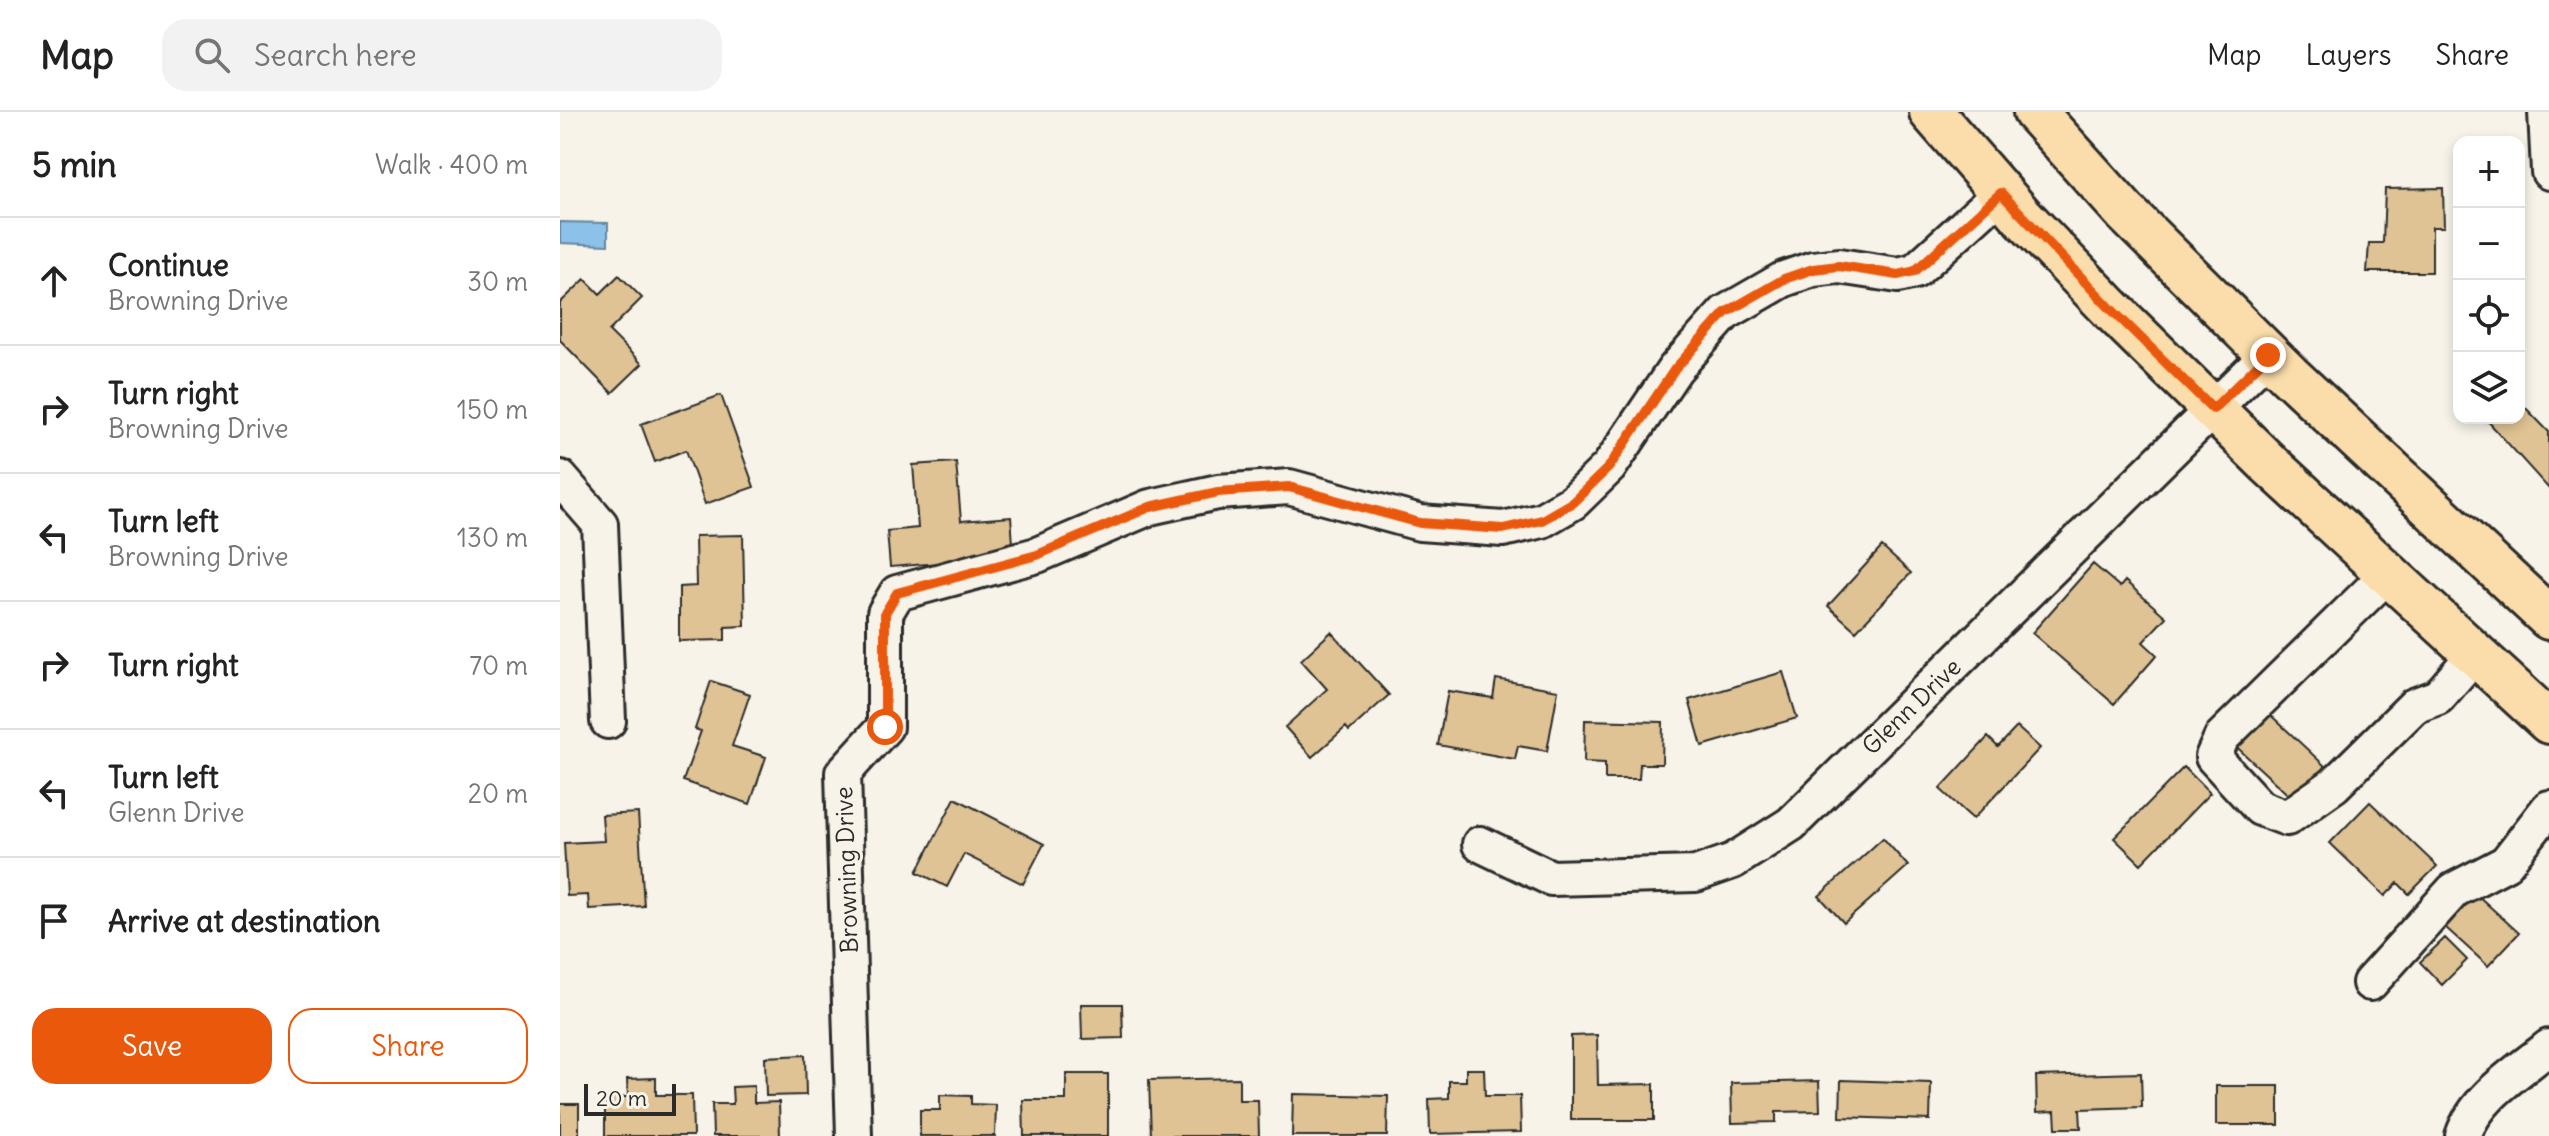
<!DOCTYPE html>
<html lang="en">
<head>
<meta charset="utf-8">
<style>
	:root { --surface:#fff; --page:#f2f2f2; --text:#222; --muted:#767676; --line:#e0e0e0; --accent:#ea580c }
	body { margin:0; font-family:Delius,sans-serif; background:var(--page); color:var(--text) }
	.controls { position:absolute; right:24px; top:24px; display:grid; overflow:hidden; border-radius:16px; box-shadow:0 4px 12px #0003 }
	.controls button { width:72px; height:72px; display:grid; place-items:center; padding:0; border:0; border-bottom:2px solid var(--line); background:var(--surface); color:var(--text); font:40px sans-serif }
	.scale { position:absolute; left:24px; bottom:20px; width:92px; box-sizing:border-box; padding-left:8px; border:4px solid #2b2b2b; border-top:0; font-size:22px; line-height:28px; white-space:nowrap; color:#2b2b2b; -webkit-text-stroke:6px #f7f3e8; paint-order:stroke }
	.stop { position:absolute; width:24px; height:24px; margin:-18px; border:6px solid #ea580c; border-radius:50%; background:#fff }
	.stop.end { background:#ea580c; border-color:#fff; box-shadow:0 2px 8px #0008 }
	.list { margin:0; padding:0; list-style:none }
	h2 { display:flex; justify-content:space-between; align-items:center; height:104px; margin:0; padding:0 32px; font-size:34px }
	h2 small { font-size:26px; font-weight:400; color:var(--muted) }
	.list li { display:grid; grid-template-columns:52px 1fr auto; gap:24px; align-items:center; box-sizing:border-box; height:128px; padding:0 32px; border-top:2px solid var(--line) }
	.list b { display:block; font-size:30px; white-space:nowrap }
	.list p { margin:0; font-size:26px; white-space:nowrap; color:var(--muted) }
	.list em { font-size:26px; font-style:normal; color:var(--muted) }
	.actions { display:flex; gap:16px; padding:24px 32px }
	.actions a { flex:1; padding:18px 0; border:2px solid var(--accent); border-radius:24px; text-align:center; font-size:28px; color:var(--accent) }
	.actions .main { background:var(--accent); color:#fff }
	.icon { flex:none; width:44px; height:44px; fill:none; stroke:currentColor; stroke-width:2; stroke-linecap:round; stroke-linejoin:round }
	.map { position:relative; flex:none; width:1989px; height:1024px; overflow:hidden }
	header { display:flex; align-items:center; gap:48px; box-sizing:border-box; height:112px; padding:0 40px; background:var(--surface); border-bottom:2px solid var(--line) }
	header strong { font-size:38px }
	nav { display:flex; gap:44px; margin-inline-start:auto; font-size:28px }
	.search { width:560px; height:72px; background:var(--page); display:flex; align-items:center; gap:20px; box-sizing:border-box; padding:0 28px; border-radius:24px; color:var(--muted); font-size:30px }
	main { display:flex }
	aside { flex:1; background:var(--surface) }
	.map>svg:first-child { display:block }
	.water { fill:#8cc1e9; stroke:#65859d; stroke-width:2 }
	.building { fill:#dfc394; stroke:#2b2b2b; stroke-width:2 }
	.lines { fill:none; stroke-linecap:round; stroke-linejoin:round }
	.minor-casing { stroke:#2b2b2b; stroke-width:40 }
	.major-casing { stroke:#2b2b2b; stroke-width:48 }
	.minor { stroke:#f7f3e8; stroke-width:34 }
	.major { stroke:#fbddab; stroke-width:42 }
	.route { stroke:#ea580c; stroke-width:10 }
	.labels { text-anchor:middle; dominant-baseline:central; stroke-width:6; stroke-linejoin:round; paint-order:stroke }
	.street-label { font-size:24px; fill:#2b2b2b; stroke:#f7f3e8 }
</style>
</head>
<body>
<header>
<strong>Map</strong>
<div class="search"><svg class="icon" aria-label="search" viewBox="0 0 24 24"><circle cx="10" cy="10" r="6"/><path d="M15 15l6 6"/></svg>Search here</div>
<nav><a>Map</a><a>Layers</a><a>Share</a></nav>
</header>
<main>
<aside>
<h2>5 min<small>Walk · 400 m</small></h2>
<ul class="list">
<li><svg class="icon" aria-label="ahead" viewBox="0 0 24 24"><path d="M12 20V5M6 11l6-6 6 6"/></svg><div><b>Continue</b><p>Browning Drive</p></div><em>30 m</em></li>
<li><svg class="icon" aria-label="right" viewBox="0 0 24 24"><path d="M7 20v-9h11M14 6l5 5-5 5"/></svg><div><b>Turn right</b><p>Browning Drive</p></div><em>150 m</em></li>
<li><svg class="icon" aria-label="left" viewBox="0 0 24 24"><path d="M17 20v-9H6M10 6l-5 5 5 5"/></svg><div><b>Turn left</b><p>Browning Drive</p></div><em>130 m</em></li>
<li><svg class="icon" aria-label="right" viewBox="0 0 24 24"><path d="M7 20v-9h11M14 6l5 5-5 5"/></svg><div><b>Turn right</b></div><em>70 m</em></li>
<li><svg class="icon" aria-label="left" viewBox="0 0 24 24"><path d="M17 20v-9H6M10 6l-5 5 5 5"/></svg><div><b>Turn left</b><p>Glenn Drive</p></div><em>20 m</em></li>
<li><svg class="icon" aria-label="arrive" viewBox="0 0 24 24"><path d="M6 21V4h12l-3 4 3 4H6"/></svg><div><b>Arrive at destination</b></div></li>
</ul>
<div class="actions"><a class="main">Save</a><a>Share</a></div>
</aside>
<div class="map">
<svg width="1989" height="1024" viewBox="0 0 1989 1024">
	<rect width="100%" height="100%" fill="#f7f3e8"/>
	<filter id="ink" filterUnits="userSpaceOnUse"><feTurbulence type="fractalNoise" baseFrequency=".0125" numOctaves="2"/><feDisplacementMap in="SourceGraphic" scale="16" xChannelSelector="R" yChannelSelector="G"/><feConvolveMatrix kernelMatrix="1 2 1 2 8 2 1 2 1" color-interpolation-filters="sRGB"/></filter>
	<g filter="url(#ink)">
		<path class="water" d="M0,110L48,111V133L0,131Z"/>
		<path class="building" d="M1883,76L1884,115H1872V160H1807L1809,131H1823L1825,77Z
			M59,163L82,186L49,219L82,252L52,281L0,228V191L25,167L40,182Z
			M161,283L194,375L145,392L126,338L95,350L81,312Z
			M1959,289L1989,320V377L1925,306H1959Z
			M396,350L401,409L451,405L454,445L330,455L327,419L358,416L353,353Z
			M183,423L185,514L165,515V528L119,529V475L136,474L135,424Z
			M1322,435L1351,461L1296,519L1268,494Z
			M1533,452L1560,475L1565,469L1606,505L1583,530L1597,543L1554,592L1472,521Z
			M771,520L829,583L789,619L786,615L752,645L725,615L767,577L741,548Z
			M1223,560L1237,606L1142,634L1129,588Z
			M936,567L998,578L987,639L958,634L955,647L878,633L888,579L933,586Z
			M151,569L190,582L172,634L206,645L190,692L123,669L141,619L135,617Z
			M1700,593L1767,656L1736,690L1668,627Z
			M1025,608L1103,610L1102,652H1080L1079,667H1045V651L1024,650Z
			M1457,615L1480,636L1413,707L1380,677L1428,625L1438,635Z
			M1624,655L1650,681L1581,752L1554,726Z
			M395,686L484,732L463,772L404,742L387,775L357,760Z
			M1810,690L1877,754L1849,782L1838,771L1825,784L1770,731Z
			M78,701L84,794L29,797L28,783L7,784L4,731L44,729L42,703Z
			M1323,726L1348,754L1284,811L1259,784Z
			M1916,782L1959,821L1928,854L1885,815Z
			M1885,826L1907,848L1882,873L1860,850Z
			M521,892H562L563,926L522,927Z
			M1037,923L1038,973L1094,972V1008H1011V924Z
			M245,943L246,983L206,984L205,945Z
			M906,957H924L925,984H960L961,1020L870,1022L869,987L889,986V969H906Z
			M1581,961L1582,995L1520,997L1521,1016H1496L1495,999L1477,1000L1476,964Z
			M506,962H548V1024H464L463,988H506Z
			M96,966V983H132L133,1024H45V985H68L67,967Z
			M679,966V988H698L699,1024H591L589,968Z
			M1281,968L1371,971L1370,1008L1280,1005Z
			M1259,969L1260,999L1216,1000V1010L1172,1011L1171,971Z
			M194,974V991L219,990L220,1024H153L152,992H173L172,975Z
			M1656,974H1719V1013H1656Z
			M733,982L828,984L827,1024H732Z
			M380,983L411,984V992L436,993L435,1024H360V998H380Z
			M0,992H19V1024H0Z"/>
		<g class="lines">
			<defs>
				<path id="minor" d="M1986,0L1989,60
					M0,366L40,412L48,609
					M1827,463L1662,625L1653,645L1700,696L1727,706L1774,673L1854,594L1878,585L1915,542
					M920,732L991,766L1136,762L1173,749L1231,712L1708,243
					M1810,871L1894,778L1946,751L1989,696
					M294,1024L283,661L325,615V501L337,481L477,443L590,395L658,380L729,375L860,411L943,417L982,408L1013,390L1049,355L1115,257L1165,201L1224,167L1253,157L1279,154L1338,163L1355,159L1441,81
					M1903,1024C1916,985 1958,960 1989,935"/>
				<path id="major" d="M1371,0L1460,102L1550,196L1709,352L1989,610
					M1475,0L1565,100L1729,263L1989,506"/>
			</defs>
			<use href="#minor" class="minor-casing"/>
			<use href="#major" class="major-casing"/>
			<use href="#minor" class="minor"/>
			<use href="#major" class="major"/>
		</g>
	</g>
	<g class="lines" filter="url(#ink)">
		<path class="route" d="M325,615V501L337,481L477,443L590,395L658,380L729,375L860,411L943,417L982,408L1013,390L1049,355L1115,257L1165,201L1224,167L1253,157L1279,154L1338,163L1355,159L1441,81L1550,196L1653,297L1708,243"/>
	</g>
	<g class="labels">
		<g class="street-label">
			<text transform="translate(1351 594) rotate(-44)">Glenn Drive</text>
			<text transform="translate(286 758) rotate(-92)">Browning Drive</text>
		</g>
	</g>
</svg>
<div class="controls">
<button>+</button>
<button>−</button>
<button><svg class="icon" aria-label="locate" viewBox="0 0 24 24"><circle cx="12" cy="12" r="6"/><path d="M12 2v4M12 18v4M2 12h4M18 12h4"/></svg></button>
<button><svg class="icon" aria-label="layers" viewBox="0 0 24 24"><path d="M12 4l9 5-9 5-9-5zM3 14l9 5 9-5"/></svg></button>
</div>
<div class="scale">20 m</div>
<div class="stop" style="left:325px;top:615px"></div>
<div class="stop end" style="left:1708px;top:243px"></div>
</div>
</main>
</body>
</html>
